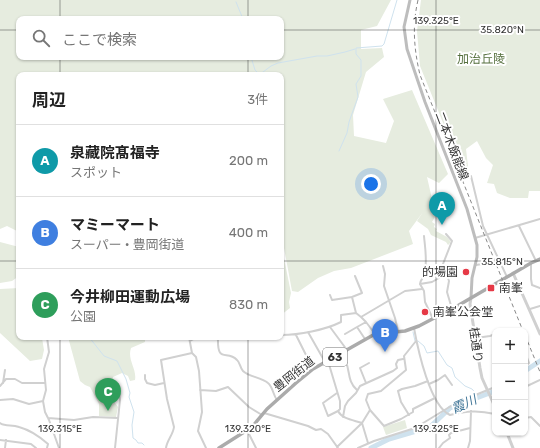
<!DOCTYPE html>
<html lang="ja">
<head>
<meta charset="utf-8">
<style>
	:root { --surface:#fff; --page:#f2f2f2; --text:#222; --muted:#767676; --line:#e0e0e0; --accent:#b45309 }
	body { margin:0; font-family:Rubik,"Noto Sans JP",sans-serif; background:var(--page); color:var(--text) }
	.controls { position:absolute; right:12px; bottom:12px; display:grid; overflow:hidden; border-radius:8px; box-shadow:0 1px 3px #0004 }
	.controls button { width:36px; height:36px; display:grid; place-items:center; padding:0; border:0; border-bottom:1px solid var(--line); background:var(--surface); color:var(--text); font:20px sans-serif }
	.you { position:absolute; left:371px; top:184px; width:14px; height:14px; margin:-10px; border:3px solid #fff; border-radius:50%; background:#1a73e8; box-shadow:0 0 0 6px #1a73e833 }
	.badge { display:grid; place-items:center; width:26px; height:26px; border-radius:50%; background:var(--accent); color:#fff; font-size:13px; font-weight:700 }
	.pin { position:absolute; translate:-50% -33px; filter:drop-shadow(0 1px 2px #0008) }
	.pin::after { content:''; position:absolute; top:21px; width:14px; height:12px; background:inherit; clip-path:polygon(0 0,100% 0,50% 100%) }
	.list { margin:0; padding:0; list-style:none }
	h2 { display:flex; justify-content:space-between; align-items:center; height:52px; margin:0; padding:0 16px; font-size:17px }
	h2 small { font-size:13px; font-weight:400; color:var(--muted) }
	.list li { display:grid; grid-template-columns:26px 1fr auto; gap:12px; align-items:center; box-sizing:border-box; height:72px; padding:0 16px; border-top:1px solid var(--line) }
	.list b { display:block; font-size:15px; white-space:nowrap }
	.list p { margin:0; font-size:13px; white-space:nowrap; color:var(--muted) }
	.list em { font-size:13px; font-style:normal; color:var(--muted) }
	.icon { flex:none; width:22px; height:22px; fill:none; stroke:currentColor; stroke-width:2; stroke-linecap:round; stroke-linejoin:round }
	.map { position:relative; flex:none; width:540px; height:448px; overflow:hidden }
	.search { position:absolute; background:var(--surface); box-shadow:0 1px 3px #0004; left:16px; top:16px; width:268px; height:44px; display:flex; align-items:center; gap:10px; box-sizing:border-box; padding:0 14px; border-radius:8px; color:var(--muted); font-size:15px }
	.panel { position:absolute; background:var(--surface); box-shadow:0 1px 3px #0004; left:16px; top:72px; width:268px; height:268px; border-radius:8px }
	.map>svg:first-child { display:block }
	.green { fill:#e6ecdf; fill-rule:evenodd }
	.lines { fill:none; stroke-linecap:round; stroke-linejoin:round }
	.stream { stroke:#cfe2ee; stroke-width:1 }
	.river { stroke:#cfe2ee; stroke-width:5 }
	.minor { stroke:#d0d0d0; stroke-width:2 }
	.tertiary { stroke:#d0d0d0; stroke-width:3 }
	.secondary { stroke:#bdbdbd; stroke-width:3 }
	.primary { stroke:#ababab; stroke-width:3.5 }
	.rail { stroke:#888; stroke-width:1; stroke-dasharray:4 3; stroke-linecap:butt }
	.ticks { fill:none; stroke:#333; stroke-width:1; stroke-opacity:0.45 }
	.poi-dot { fill:#e63946; stroke:#fff; stroke-width:1.5 }
	.labels { text-anchor:middle; dominant-baseline:central; stroke-width:4; stroke-linejoin:round; paint-order:stroke }
	.shield { fill:#fff; stroke:#707070; stroke-width:1 }
	.shield-label { font-size:11px; font-weight:bold; fill:#333 }
	.park-label { font-size:12px; fill:#56703f; stroke:#fff }
	.street-label { font-size:12px; fill:#333; stroke:#fff }
	.poi-label { font-size:12px; fill:#333; stroke:#fff; text-anchor:start }
	.water-label { font-size:13px; font-style:italic; fill:#3f7597; stroke:#fff }
	.ticks-label { font-size:10px; text-anchor:middle; fill:#333; stroke:#fff; stroke-width:4; stroke-linejoin:round; paint-order:stroke }
</style>
</head>
<body>
<div class="map">
<svg width="540" height="448" viewBox="0 0 540 448">
	<rect width="100%" height="100%" fill="#fff"/>
	<path class="green" d="M0,0H391L377,26L361,30V49L382,48L384,57L366,72L353,115L354,136L386,143L394,121L383,99L412,90L448,174L439,183L427,177L432,199L431,202L443,210L440,214L437,213L432,222L435,224L434,227L437,229L436,231L447,237L451,242L448,245L446,242L431,235L428,229L417,221L423,212L409,231L413,244L351,268L334,271L318,278L298,292L292,291L284,248H282L291,293L289,302L290,308L281,315V75H19V232L7,226L0,229ZM19,19H281V57H19Z
		M421,0H540V191H529L528,198H510L497,193L494,184L487,183L493,165L486,158L477,141L466,149L469,175L465,177L420,66L417,31Z
		M0,242L19,247V276L12,281L0,283Z
		M19,288V337H48L42,338L44,350L42,359L30,361L0,333V289Z
		M68,337H145V342L131,348C127,360 137,369 135,380L130,381L128,376L122,373L113,377C112,383 110,392 112,398C113,401 116,404 118,407L116,417L99,416V404L90,387L85,385L80,381Z
		M405,420L407,428L386,435L383,427Z"/>
	<g class="lines">
		<path class="stream" d="M236,2L243,19
			M251,57L255,70L259,74
			M259,75L271,66L278,63L317,56H327L345,52L355,49
			M339,151L347,133L349,122L358,97L356,84L361,76V60L356,54V48L382,46L384,44L397,0
			M413,332L415,341H418L424,346L427,353L438,351L447,365L452,368L455,377L465,386L472,389L479,397
			M89,337L104,356L117,361L126,379L130,393L129,397L134,412L132,425L133,438L136,440L138,443H142L144,445"/>
		<path class="river" d="M525,371L540,361
			M371,448L389,439L430,427L450,408L495,391"/>
		<path class="minor" d="M471,176L483,226L507,277
			M519,226L536,261
			M446,234L452,241L443,264L449,281L447,292L452,309
			M475,238L540,219
			M531,263V279L532,285L540,288
			M476,265L488,263
			M383,266L385,274L384,286L395,318L398,331
			M355,276L362,293L352,297L356,313
			M420,284C420,280 423,279 424,275C428,263 425,248 424,236
			M420,284L424,291L425,302L433,319
			M420,284L432,282L446,274
			M330,295L332,300L352,297
			M530,309L540,306
			M361,317L366,322L375,334
			M330,327L347,350
			M414,328C418,350 430,406 450,415C467,411 478,410 495,414
			M500,331L511,329L516,331
			M308,332L325,362
			M345,334L357,327
			M281,335C299,335 325,330 341,322V315L356,313L361,317L405,291L422,289
			M296,335L313,369
			M47,337L49,352L44,369L46,390L43,401L45,412L49,420L59,448
			M189,337L192,353L196,357L199,371L202,412L198,431L206,448
			M218,337C217,365 227,349 237,360C240,362 240,368 243,371C249,377 261,377 268,383C273,387 273,395 277,400
			M476,338L490,336L495,334
			M365,339L357,327L366,322
			M190,341L197,337
			M525,352L529,363L525,366
			M341,354C352,365 345,380 357,390
			M328,361L340,401V409L338,411C342,419 353,420 362,423L370,410L366,400L368,394L381,391L406,370L404,356L416,341
			M145,375V379L147,383L155,385L164,383
			M3,383L5,370
			M366,383L360,368L369,363
			M429,384L438,380L445,375L452,385
			M0,386L6,379H15L22,383H44
			M525,387L540,380
			M200,390L216,391L228,387L249,407L262,415
			M337,393L323,403L328,416L338,411
			M0,400L13,399L29,404L43,401
			M370,410L384,426L401,419L413,412V409L435,398
			M264,413L308,426L316,430L321,429L328,434L338,448
			M409,415L401,402L398,391L402,389L415,386L428,381
			M343,417L345,406L348,401L356,393L360,386L393,371L397,368L396,364L398,360L403,359
			M48,418L74,420L93,417L118,418
			M525,418L531,417L540,426
			M0,423C6,427 12,424 19,427C30,430 39,436 48,444L47,448
			M247,430L256,448
			M0,440L31,444L36,448
			M337,447L362,423L368,443
			M5,448L6,440
			M115,448L120,400L118,384
			M166,448C167,440 173,435 174,427L167,399L161,360L192,353
			M358,448L374,441L415,428L456,403L495,387
			M439,448L443,443L450,438L449,435L451,433L470,428
			M468,448L470,441L471,411"/>
		<path class="tertiary" d="M513,273L540,334
			M471,298L470,304L480,368L482,378L495,407
			M507,433L513,448"/>
		<path class="secondary" d="M410,0L404,27L407,49L425,102L467,209L477,245V257L472,278L471,298"/>
		<path class="primary" d="M219,448L252,427L267,409L296,383L313,369L375,334L405,331L419,326L459,305L531,263L540,259"/>
		<path class="rail" d="M418,0C412,26 414,49 420,75L523,331
			M525,335L540,372"/>
	</g>
	<path class="ticks" d="M60,0V19M248,0V19M436,0V448M0,30H19M281,30H540M60,57V75M248,57V75M0,261H19M281,261H540M60,337V448M248,337V448"/>
	<g class="poi-dot">
		<circle cx="466" cy="272" r="4"/>
		<rect x="487" y="284" width="8" height="8" rx="2"/>
		<circle cx="425" cy="312" r="4"/>
	</g>
	<g class="labels">
		<rect class="shield" x="323" y="348" width="24" height="18" rx="3"/>
		<g class="shield-label">
			<text x="335" y="357">63</text>
		</g>
		<g class="park-label">
			<text x="481" y="59">加治丘陵</text>
		</g>
		<g class="street-label">
			<text transform="translate(452 146) rotate(69)">二本木飯能線</text>
			<text transform="translate(476 345) rotate(82)">桂通り</text>
			<text transform="translate(294 374) rotate(-38)">豊岡街道</text>
		</g>
		<g class="poi-label">
			<text x="458" y="272" text-anchor="end">的場園</text>
			<text x="499" y="288">南峯</text>
			<text x="433" y="312">南峯公会堂</text>
		</g>
		<g class="water-label">
			<text transform="translate(464 404) rotate(-24)">霞川</text>
		</g>
	</g>
	<g class="ticks-label">
		<text x="436" y="24">139.325°E</text>
		<text x="502" y="33">35.820°N</text>
		<text x="502" y="265">35.815°N</text>
		<text x="60" y="432">139.315°E</text>
		<text x="248" y="432">139.320°E</text>
		<text x="436" y="432">139.325°E</text>
	</g>
</svg>
<div class="controls">
<button>+</button>
<button>−</button>
<button><svg class="icon" aria-label="layers" viewBox="0 0 24 24"><path d="M12 4l9 5-9 5-9-5zM3 14l9 5 9-5"/></svg></button>
</div>
<div class="you"></div>
<div class="pin badge" style="left:442px;top:225px;background:#0f9aa8">A</div>
<div class="pin badge" style="left:385px;top:352px;background:#3f7fe0">B</div>
<div class="pin badge" style="left:108px;top:411px;background:#2e9e5b">C</div>
<div class="search"><svg class="icon" aria-label="search" viewBox="0 0 24 24"><circle cx="10" cy="10" r="6"/><path d="M15 15l6 6"/></svg>ここで検索</div>
<section class="panel">
<h2>周辺<small>3件</small></h2>
<ul class="list">
<li><span class="badge" style="background:#0f9aa8">A</span><div><b>泉藏院髙福寺</b><p>スポット</p></div><em>200 m</em></li>
<li><span class="badge" style="background:#3f7fe0">B</span><div><b>マミーマート</b><p>スーパー · 豊岡街道</p></div><em>400 m</em></li>
<li><span class="badge" style="background:#2e9e5b">C</span><div><b>今井柳田運動広場</b><p>公園</p></div><em>830 m</em></li>
</ul>
</section>
</div>
</body>
</html>
